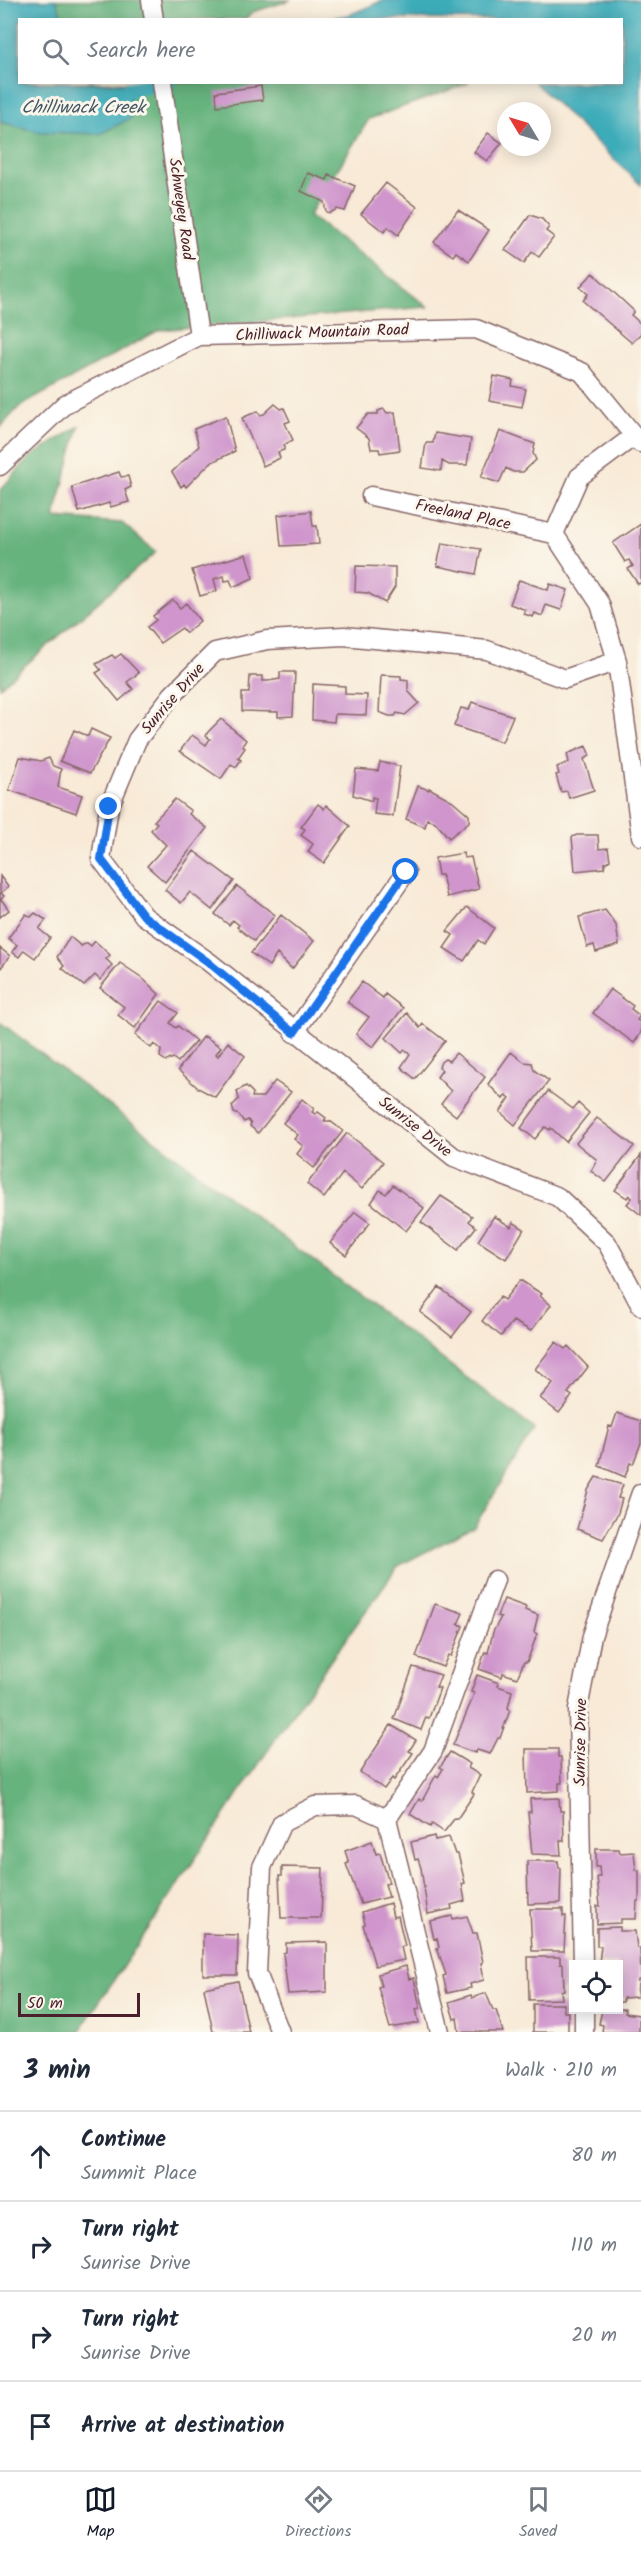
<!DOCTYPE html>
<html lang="en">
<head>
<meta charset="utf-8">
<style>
	:root { --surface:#fff; --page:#f2f2f3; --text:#1f2937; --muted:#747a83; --line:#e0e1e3; --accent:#111827 }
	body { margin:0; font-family:Kalam,sans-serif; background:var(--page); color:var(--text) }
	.controls { position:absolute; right:18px; bottom:18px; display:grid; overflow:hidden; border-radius:0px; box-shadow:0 3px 15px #0003 }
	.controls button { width:54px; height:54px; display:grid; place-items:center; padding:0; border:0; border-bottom:2px solid var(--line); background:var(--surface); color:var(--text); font:30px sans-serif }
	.compass { position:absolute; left:497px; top:102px; width:54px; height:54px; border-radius:50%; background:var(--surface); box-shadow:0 3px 15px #0003; rotate:308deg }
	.scale { position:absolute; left:18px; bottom:15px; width:122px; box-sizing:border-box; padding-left:6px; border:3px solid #4a1f2b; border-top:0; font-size:16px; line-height:21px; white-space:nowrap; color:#4a1f2b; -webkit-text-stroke:4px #fbf7ec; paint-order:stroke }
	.stop { position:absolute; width:18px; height:18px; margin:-14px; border:4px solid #1a73e8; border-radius:50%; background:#fff }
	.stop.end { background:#1a73e8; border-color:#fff; box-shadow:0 2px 6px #0008 }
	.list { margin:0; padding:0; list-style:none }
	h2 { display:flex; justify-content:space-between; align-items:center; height:78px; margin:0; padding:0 24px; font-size:26px }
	h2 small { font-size:20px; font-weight:400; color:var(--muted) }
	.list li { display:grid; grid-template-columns:39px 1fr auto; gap:18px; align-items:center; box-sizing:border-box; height:90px; padding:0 24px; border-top:2px solid var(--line) }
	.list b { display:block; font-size:22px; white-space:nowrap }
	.list p { margin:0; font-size:20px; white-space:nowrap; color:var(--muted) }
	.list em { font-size:20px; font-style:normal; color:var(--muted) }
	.icon { flex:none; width:33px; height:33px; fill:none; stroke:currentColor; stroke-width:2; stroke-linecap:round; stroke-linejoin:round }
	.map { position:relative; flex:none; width:641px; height:2032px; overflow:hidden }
	.search { position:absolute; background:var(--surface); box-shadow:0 3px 15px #0003; left:18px; right:18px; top:18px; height:66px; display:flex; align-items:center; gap:15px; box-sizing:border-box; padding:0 21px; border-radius:0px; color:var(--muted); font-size:22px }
	.sheet { height:438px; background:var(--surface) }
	nav { display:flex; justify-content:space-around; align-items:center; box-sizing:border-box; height:84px; border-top:2px solid var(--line); background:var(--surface); font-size:16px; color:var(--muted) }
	nav a { display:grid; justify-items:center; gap:3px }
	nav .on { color:var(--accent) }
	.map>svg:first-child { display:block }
	.forest { fill:#66b37e; stroke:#586954; stroke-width:1.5 }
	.water { fill:#3cacb9; stroke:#436672; stroke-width:1.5 }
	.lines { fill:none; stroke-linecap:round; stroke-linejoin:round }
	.canal { stroke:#3cacb9; stroke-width:16 }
	.building { fill:#cf95cc }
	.street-casing { stroke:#876667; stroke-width:21 }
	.street { stroke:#fff; stroke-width:18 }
	.route { stroke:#1a73e8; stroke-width:8 }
	.labels { text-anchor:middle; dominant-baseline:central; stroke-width:6; stroke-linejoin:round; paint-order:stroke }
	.street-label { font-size:16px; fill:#4a1f2b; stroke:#fbf7ec }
	.water-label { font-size:18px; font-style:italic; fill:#445764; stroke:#fbf7ec }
</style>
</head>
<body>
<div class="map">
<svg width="641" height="2032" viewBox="0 0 641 2032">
	<rect width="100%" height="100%" fill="#fbf7ec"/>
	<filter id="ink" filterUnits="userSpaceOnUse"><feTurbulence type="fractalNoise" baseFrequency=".0167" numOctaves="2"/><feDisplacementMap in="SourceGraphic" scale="12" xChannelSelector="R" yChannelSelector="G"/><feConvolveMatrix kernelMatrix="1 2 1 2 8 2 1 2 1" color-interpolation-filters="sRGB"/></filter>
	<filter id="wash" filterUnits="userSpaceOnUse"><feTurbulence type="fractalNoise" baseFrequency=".008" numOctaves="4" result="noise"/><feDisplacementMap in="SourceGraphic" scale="24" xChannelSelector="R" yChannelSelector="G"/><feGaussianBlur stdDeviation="1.35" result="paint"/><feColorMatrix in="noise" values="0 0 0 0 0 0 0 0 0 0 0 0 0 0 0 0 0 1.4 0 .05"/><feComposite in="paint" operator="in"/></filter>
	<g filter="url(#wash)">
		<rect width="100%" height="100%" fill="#f8ead7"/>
		<path class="forest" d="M30,0H291L253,12L245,19L21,20Z
			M20,82L469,83L369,119L309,215L428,307L159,330L19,407L0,428V84Z
			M79,426L54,518L122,523L156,552L0,687V490L30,457Z
			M0,1022L534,1429L474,1527L398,1566L293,1713L79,2032H0Z"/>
		<path class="water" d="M0,0H56L63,19L20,20V82L130,83L131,118L100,134L39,132L0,122Z
			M384,0H641V185L535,83L622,82V20L323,19L349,15Z"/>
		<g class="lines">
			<path class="canal" d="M130,89L167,82"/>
		</g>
		<g id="blocks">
			<path class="building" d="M261,86L263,100L217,106L216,92Z
				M488,133L502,143L487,161L474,152Z
				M308,173L327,180L329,175L355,186L345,211L337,209L330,213L326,212L324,202L301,191Z
				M386,183L417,207L398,235L388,227L384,232L361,214Z
				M458,210L489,230L469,261L456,252L453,256L434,242Z
				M530,215L542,219L549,227L546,231L554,237L539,257L532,252L524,263L505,250Z
				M593,273L634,311L631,315L641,324V333L632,343L583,301L588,294L580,287Z
				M494,376L513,380L512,386L526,389L522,407L489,401Z
				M275,404L281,409L284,408L290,421L285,423L293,440L284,445V450L278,452L280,458L263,466L242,418L258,411L260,415L264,414Z
				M384,409L387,413L395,412L400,450L380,453L379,449H371L369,438L356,428L368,414H378V411Z
				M226,416L235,451L210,463L186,487L184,484L181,487L172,472L199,446L194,429Z
				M500,431L535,444L533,453L536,460L523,472H513L506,468L499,483L481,477Z
				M435,433L471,439L467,465H449L442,461L441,471L422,468L426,443H433Z
				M119,472L121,477L128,476L131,487L125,490L129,502L110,507L109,503L79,512L72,487Z
				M311,511L313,526H317L319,544L281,546L278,515Z
				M641,524V583L638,584L628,569L633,566L629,560L625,562L613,543Z
				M442,543L481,549L476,574L437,566Z
				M246,554L253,578L233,587L230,580L225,581L224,576L214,579L217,591L200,596L192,570Z
				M356,566L395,567V587L385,603L368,593L355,592Z
				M519,580L548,590L550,584L568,590L561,610L546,605L542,616L535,613L533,617L524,614L526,610L510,604Z
				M173,600L180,608L186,603L200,621L186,633L182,628L160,643L147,627L156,620L153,616Z
				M121,654L139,673L127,682L133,689L119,701L96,673L101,670L96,664L112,655L115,658Z
				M280,672H295L293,716L278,717V712L242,711V693H249L250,676H263V681H268L280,679Z
				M381,675L401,676V679L408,680V691L419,703L405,715L397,713L395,716H389L379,712Z
				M313,684L345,686V694L367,695L366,715L335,714L334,722L312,720Z
				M472,702L513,716L502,742L454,726L461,708L469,710Z
				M221,719L246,740L242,746L245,748L238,758L241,760L236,767L231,764L221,779L180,751L192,735L206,745L210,739L206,736L208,732Z
				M91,729L110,738L90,773L60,761L74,730L88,736Z
				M586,746L590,756L584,759L594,790L569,798L567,791L561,792L556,775L559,774L557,767L569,762L567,754Z
				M20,757L41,761L49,758L53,766L61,769L58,787L82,795L76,813L9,790Z
				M380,762L400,766L393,816L374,814L376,798L372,797V801L353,795L356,769L378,771Z
				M418,786L429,790V788L453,801L469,815V822L449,838L435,822L427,819L425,827L406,819Z
				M175,799L191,811L189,814L207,828L165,882L147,866L166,845L151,830L157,823L154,821Z
				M318,804L324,809L326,805L350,826L324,863L308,852L313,844L301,835L305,829L301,827Z
				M577,835H598L599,849L608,848L610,860L605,863L604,868L575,871L572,837Z
				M194,851L234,881L212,910L190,892L181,903L165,890Z
				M463,853L464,858L471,857L479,889L447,897L442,875H438L435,858Z
				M0,876L8,887L1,893L4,896L1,899L9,910L0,917Z
				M237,886L275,915L254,941L237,927L239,925L233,920L229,925L215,914Z
				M467,907L494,928L484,944L478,940L464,961L444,948L453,935L447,931Z
				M605,910L616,925L619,945L596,952L594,945L587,947L579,917Z
				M35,913L46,920L39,929L50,938L35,958L24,950L19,957L12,952L17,945L8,938L26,914L31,917Z
				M281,915L314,941L292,969L277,954L269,966L251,953Z
				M70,937L81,946L87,943L91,946L95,941L110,955L106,959L112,965L100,980L95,975L84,986L62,968L64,966L57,957Z
				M0,948L10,956L0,969Z
				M120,963L141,977L159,994L135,1028L118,1015L124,1007L100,988Z
				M362,982L383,998L385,994L403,1008L373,1047L356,1034L369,1017L347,1002Z
				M610,989L633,1006L631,1009L640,1016L637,1020L641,1023V1033L634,1043L593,1013Z
				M161,1001L178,1013L170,1023L176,1028L178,1026L196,1041L178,1062L173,1058L166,1061L160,1057L161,1050L154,1044L151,1048L135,1035Z
				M407,1013L420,1028L423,1024L445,1041L415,1079L401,1067L410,1054L405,1050L402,1053L386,1038Z
				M204,1036L221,1047L216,1054L218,1056L228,1042L245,1056L215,1097L198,1088L178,1070Z
				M511,1052L524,1062L532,1063L534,1070L549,1081L515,1125L500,1112L510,1098L506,1095L503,1099L488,1084Z
				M456,1053L485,1077L456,1116L441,1104L451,1091L437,1077L442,1070L439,1067L441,1062L445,1059L449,1061Z
				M275,1081L291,1092L258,1133L250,1126L251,1124L248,1120L244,1122L239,1115L234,1113L232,1106L239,1099L237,1091L246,1086L253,1093L252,1097H263Z
				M548,1091L573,1109L578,1103L589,1113L566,1142L551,1128L550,1130L545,1127L535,1139L521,1128Z
				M302,1099L314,1109L312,1112L315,1114L318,1112L326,1118L324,1121H330L343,1131L314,1168L297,1154L303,1146L294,1139L298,1135L283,1123Z
				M597,1118L634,1146L606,1182L591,1171L597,1160L576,1143Z
				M347,1133L383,1162L362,1189L343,1173L324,1198L307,1184Z
				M641,1155V1215L627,1204L632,1198L629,1195L627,1198L615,1190Z
				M393,1185L424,1208L406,1231L371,1203L380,1190L386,1194Z
				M441,1196L472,1216L469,1221L476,1227L458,1250L421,1222Z
				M355,1212L370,1223L346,1255L330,1243Z
				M494,1216L511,1227L513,1222L524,1229L506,1259L478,1241Z
				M520,1280L542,1294L540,1296L551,1305L531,1331L513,1321L501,1336L482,1321L500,1297L504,1300Z
				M439,1287L471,1312L452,1337L420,1312Z
				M556,1342L565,1349L568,1346L588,1367L568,1393L572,1396L559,1413L540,1398L553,1383L535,1369Z
				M617,1413L641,1421V1443L633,1464L630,1463L625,1477L599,1466L609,1426L612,1427Z
				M596,1477L623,1485L618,1498L622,1499L618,1513L603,1539L577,1529L588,1490Z
				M504,1599L526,1607L525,1610L538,1615L534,1632L537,1634L527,1662H524L517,1678L503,1673L502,1677L479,1669L485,1652L488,1653L493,1632L501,1617L497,1616Z
				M435,1604L463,1613L458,1624L463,1626L451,1656L448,1655L443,1667L416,1657Z
				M413,1667L441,1675L436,1687L440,1688L429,1718L426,1717L421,1730L394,1719Z
				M477,1675L499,1683L498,1686L512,1691L508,1708L510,1710L500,1738H498L490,1754L477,1750L475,1753L453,1745L471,1702L474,1693L471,1692Z
				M391,1725L416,1740L409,1751L413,1753L394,1780L392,1778L384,1789L360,1772Z
				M526,1749H558V1757H561L562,1783H559V1791L527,1793Z
				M450,1752L470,1764L468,1768L480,1775L472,1792L474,1794L457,1819L455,1818L444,1832L432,1824L430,1827L410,1814L419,1799L422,1801L436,1775L438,1777L443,1769L440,1767Z
				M559,1798L560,1811H563L564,1841H560L561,1855L532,1854L528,1812H531L530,1799Z
				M434,1836L435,1840L449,1837L455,1854H458L465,1883L462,1884L465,1901L451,1905L452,1909L428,1914L421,1868L418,1859L415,1860L411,1842Z
				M372,1841L376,1854L380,1853L389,1883L385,1884L389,1897L361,1904L346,1864L349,1863L345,1851Z
				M596,1849H619L620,1853L634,1852L636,1870L639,1871V1901H637L636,1919H621V1923L597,1924V1906H600L597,1877H600L599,1867H596Z
				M527,1861H558L559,1868H561L560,1903L528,1904Z
				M282,1867L323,1868L321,1918H281L279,1876H282Z
				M390,1903L393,1917L398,1916L405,1946L401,1947L404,1960L375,1966L363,1925L365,1924L362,1912Z
				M530,1909H563V1916H566L564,1951H532Z
				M452,1916L453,1919L467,1916L473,1933H477L483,1962L481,1963L484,1980L470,1984L471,1988L447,1993L443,1976L446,1975L437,1948L439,1947L437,1938L434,1939L430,1921Z
				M620,1927V1931H635L637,1948L640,1949L641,1979L638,1980L637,1997L623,1998V2002H618V1964L599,1963L601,1946H597V1928Z
				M203,1934L238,1935L237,1975H203Z
				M327,1942V1992L288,1994L283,1953L286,1952V1943Z
				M528,1957H560V1964H563L564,1990L561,1991L562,1999L529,2000Z
				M406,1966L409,1979L414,1978L420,2008L416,2009L419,2023L390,2028L378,1987L381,1986L378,1974Z
				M238,1981L249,2032H213L204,1988Z
				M486,1993L493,2010H496L503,2032H459L457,2018L454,2019L449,2002L471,1995L472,1998Z
				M533,2004H564V2012H568V2032H533Z
				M625,2009V2013L639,2015V2032H602L603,2025L599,2024L602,2010Z"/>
		</g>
	</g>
	<g filter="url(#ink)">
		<use href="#blocks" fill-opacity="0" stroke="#876667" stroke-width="1.5"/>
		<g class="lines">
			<defs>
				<path id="street" d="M151,0L154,20
					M162,82L199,336
					M634,436L579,477L554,534L600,604L617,661L565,679L487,650L344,636L267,640L215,652L172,695L137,740L109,807L101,859L144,916L209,962L454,1157L558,1197L607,1243L641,1306
					M0,466L65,404L199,336L476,329L582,372L640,443
					M371,496L554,534
					M617,661L641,836
					M294,1033L406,872
					M583,1964L578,1709L592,1636L641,1493
					M584,2010V2032
					M280,2032L257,1973L262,1867L282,1823L315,1806L356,1805L387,1819
					M440,2032L387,1819L433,1751L495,1580"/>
			</defs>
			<use href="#street" class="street-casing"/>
			<use href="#street" class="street"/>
		</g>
	</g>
	<g class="lines" filter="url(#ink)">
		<path class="route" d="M109,807L101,859L144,916L208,962L294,1033L406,872"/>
	</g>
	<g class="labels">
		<g class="street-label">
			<text transform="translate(181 209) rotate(82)">Schweyey Road</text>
			<text transform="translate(322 333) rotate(-2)">Chilliwack Mountain Road</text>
			<text transform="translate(463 515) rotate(12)">Freeland Place</text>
			<text transform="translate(173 699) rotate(-49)">Sunrise Drive</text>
			<text transform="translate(415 1127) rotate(38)">Sunrise Drive</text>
			<text transform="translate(581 1742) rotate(-89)">Sunrise Drive</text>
		</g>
		<g class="water-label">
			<text x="83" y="108">Chilliwack Creek</text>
		</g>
	</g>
</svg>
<div class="controls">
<button><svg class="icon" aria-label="locate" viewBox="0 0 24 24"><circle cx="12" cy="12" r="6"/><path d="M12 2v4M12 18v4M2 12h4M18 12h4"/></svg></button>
</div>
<svg class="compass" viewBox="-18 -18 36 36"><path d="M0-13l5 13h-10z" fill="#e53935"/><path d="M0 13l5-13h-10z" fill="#747a83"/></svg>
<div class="scale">50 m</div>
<div class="stop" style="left:406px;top:872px"></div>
<div class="stop end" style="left:109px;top:807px"></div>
<div class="search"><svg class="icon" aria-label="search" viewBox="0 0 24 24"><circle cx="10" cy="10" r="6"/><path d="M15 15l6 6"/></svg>Search here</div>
</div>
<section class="sheet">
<h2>3 min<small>Walk · 210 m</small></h2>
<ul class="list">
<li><svg class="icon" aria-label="ahead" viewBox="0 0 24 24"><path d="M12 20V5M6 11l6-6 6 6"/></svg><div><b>Continue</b><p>Summit Place</p></div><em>80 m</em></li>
<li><svg class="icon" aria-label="right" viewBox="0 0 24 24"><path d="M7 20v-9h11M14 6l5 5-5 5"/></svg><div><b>Turn right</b><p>Sunrise Drive</p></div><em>110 m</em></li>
<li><svg class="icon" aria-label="right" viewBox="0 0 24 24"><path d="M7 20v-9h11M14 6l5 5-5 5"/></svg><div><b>Turn right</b><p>Sunrise Drive</p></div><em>20 m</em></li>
<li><svg class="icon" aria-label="arrive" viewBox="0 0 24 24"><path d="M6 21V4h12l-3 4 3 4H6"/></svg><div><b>Arrive at destination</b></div></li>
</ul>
</section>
<nav>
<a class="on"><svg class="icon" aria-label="map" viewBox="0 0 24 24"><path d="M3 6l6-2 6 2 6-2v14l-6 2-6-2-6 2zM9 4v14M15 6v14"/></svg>Map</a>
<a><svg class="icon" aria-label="directions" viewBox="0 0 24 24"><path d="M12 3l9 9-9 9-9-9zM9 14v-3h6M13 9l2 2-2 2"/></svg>Directions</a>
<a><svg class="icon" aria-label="saved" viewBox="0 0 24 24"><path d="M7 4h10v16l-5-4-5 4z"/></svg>Saved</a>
</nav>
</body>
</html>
